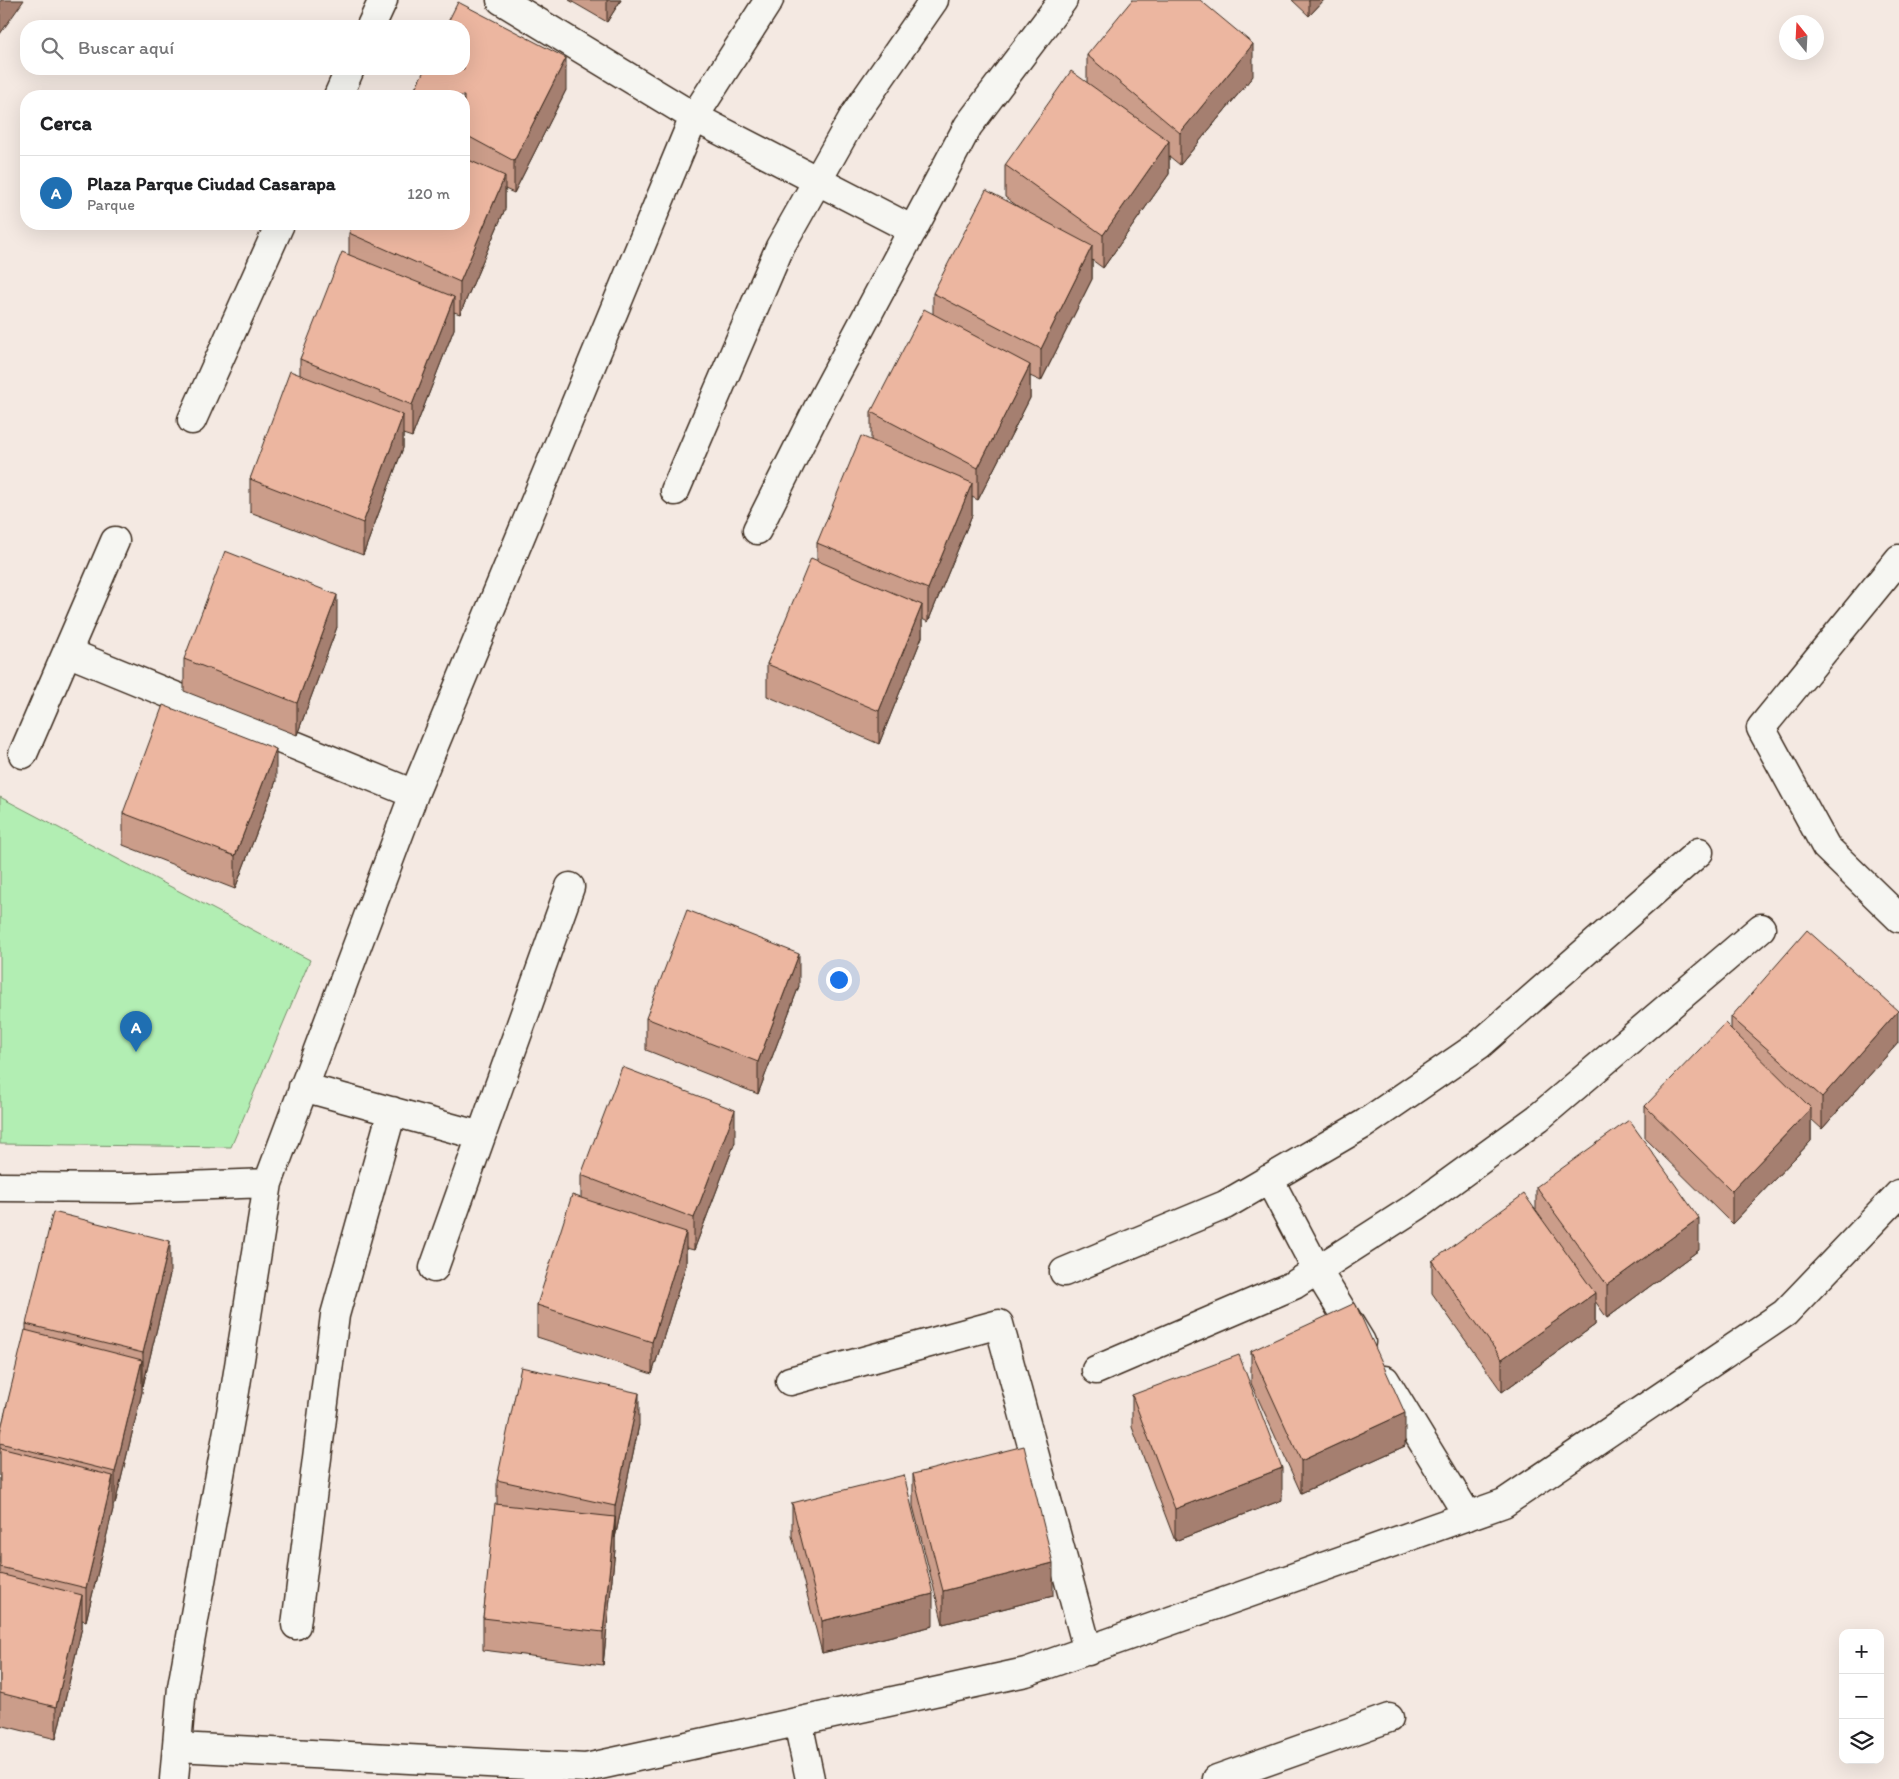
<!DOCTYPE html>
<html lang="es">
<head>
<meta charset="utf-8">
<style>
	:root { --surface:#fff; --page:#f2f2f2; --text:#202124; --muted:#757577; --line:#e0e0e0; --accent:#1f6fb2 }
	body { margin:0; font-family:Itim,sans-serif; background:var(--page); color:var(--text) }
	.controls { position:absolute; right:15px; bottom:15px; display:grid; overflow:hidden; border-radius:10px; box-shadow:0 5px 20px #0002 }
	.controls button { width:45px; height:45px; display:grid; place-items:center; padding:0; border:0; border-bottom:1px solid var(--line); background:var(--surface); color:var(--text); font:25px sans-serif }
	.compass { position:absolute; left:1779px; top:15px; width:45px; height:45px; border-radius:50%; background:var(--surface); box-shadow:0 5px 20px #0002; rotate:342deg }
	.you { position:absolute; left:838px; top:979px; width:18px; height:18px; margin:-12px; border:4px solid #fff; border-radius:50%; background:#1a73e8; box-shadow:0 0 0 8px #1a73e833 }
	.badge { display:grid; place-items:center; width:32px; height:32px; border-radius:50%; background:var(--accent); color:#fff; font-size:16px; font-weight:700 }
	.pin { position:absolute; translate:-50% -41px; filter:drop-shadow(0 1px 2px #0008) }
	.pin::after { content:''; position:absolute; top:26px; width:18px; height:15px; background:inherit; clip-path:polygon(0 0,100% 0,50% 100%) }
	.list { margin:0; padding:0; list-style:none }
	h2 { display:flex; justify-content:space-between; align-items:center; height:65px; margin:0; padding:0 20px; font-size:21px }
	h2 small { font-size:16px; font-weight:400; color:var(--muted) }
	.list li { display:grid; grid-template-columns:32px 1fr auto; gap:15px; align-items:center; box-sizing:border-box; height:75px; padding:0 20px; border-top:1px solid var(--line) }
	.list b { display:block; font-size:19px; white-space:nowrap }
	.list p { margin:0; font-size:16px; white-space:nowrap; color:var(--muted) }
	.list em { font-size:16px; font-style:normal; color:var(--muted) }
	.icon { flex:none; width:28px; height:28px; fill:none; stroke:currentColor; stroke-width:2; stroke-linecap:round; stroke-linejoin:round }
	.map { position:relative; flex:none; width:1899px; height:1779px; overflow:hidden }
	.search { position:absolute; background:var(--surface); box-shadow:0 5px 20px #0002; left:20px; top:20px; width:450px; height:55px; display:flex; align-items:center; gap:12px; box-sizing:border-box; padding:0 18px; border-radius:20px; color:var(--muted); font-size:19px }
	.panel { position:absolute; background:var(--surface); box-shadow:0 5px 20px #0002; left:20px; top:90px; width:450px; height:140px; border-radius:20px }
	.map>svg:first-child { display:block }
	.green { fill:#b2eeb3; stroke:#768c68 }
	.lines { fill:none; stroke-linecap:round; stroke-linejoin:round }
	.minor-casing { stroke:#3b2a1e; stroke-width:31 }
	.minor { stroke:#f6f6f2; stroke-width:28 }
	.wall { fill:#cb9d8a; stroke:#3b2a1e }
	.shaded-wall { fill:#a57f70; stroke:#3b2a1e }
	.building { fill:#ecb6a0; stroke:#3b2a1e }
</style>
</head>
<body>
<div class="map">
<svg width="1899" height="1779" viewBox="0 0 1899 1779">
	<rect width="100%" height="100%" fill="#f4e9e2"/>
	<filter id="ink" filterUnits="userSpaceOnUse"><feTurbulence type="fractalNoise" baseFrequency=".02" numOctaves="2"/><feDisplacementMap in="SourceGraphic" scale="10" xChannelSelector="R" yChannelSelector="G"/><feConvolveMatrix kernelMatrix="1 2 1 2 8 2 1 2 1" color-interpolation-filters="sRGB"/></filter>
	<g filter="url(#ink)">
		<path class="green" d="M0,797L310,960L231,1147L0,1144Z"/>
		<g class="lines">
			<defs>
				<path id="minor" d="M501,0L694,117L913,230
					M371,26L383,0
					M338,96L350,69
					M192,420L280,224
					M675,491L780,247L855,114L934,0
					M757,530L821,402L968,126L1063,0
					M1899,559L1761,728L1826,847L1899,918
					M67,652L414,794
					M23,754L115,541
					M303,1087L481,1136
					M1269,1179L1317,1270L1361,1342
					M0,1187L129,1188L268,1183
					M434,1268L570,887
					M1064,1272L1225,1205L1364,1124L1479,1045L1699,852
					M1096,1370L1294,1285L1417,1206L1538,1118L1761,928
					M1385,1380L1468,1516
					M790,1381L999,1324L1088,1651
					M296,1625L335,1315L392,1111
					M798,1722L810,1779
					M177,1747L586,1768L1026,1672L1504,1503L1785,1313L1899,1194
					M174,1779L182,1687L235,1391L268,1183L414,794L694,117L769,0
					M1217,1779L1389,1718"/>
			</defs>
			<use href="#minor" class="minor-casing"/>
			<use href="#minor" class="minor"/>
		</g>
		<path class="wall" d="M569,0H621L607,22Z
			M1292,0H1324L1309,16Z
			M1087,55L1253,76L1180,165L1169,156V174L1103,268L1092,260V279L1041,381L1030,376V398L978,500L972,497V515L928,622L922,619V637L879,744L767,696V664L817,560V543L871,440V412L933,314V293L1020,208L1005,197V165L1087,83Z
			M566,90L514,193L505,189V209L460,314L454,312V329L412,437L403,434V448L363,555L250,512V479L300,375V359L349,255V233L464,224V96Z
			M337,627L297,735L184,691V659Z
			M276,781L235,889L123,845V813Z
			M799,986L758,1094L646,1050V1018Z
			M1731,1017L1898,1043L1822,1129L1811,1119V1141L1732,1224L1645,1138V1106L1731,1030Z
			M735,1142L694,1250L686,1248V1265L652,1374L537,1337V1305L581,1198V1175Z
			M1536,1187L1699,1250L1607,1318L1595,1301V1325L1502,1392L1432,1293V1261L1536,1210Z
			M170,1274L143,1386L142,1385V1392L115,1504H113V1509L86,1621L82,1620V1627L56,1739L0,1725V1433L26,1331V1324Z
			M1251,1351L1405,1446L1301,1493L1251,1383Z
			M1132,1395L1282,1500L1175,1541L1132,1427Z
			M639,1425L615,1538V1550L603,1665L483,1650V1618L497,1504V1480Z
			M913,1474L1053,1596L943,1624L913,1506Z
			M792,1503L933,1626L822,1653L792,1536Z"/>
		<path class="shaded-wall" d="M1,0H24L0,34V2Z
			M607,0H621L607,22Z
			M1309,0H1324L1309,16Z
			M1253,44V76L1180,165V133Z
			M566,58V90L514,193V161Z
			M1169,141V174L1103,268V235Z
			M505,176V209L460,314V282Z
			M1092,246V279L1041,381V349Z
			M454,297V329L412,437V405Z
			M1030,365V398L978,500V468Z
			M403,415V448L363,555V523Z
			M972,483V515L928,622V589Z
			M337,595V627L297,735V703Z
			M922,605V637L879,744V711Z
			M276,749V781L235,889V856Z
			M799,954V986L758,1094V1062Z
			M1898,1011V1043L1822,1129V1097Z
			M1811,1108V1141L1732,1224V1191Z
			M735,1110V1142L694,1250V1218Z
			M1699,1218V1250L1607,1318V1285Z
			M686,1232V1265L652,1374V1342Z
			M170,1241V1274L143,1386V1353Z
			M1595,1293V1325L1502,1392V1359Z
			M142,1360V1392L115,1504V1472Z
			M639,1393V1425L615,1538V1506Z
			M1405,1413V1446L1301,1493V1461Z
			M1282,1468V1500L1175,1541V1509Z
			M113,1476V1509L86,1621V1588Z
			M615,1517V1550L603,1665V1632Z
			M1053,1563V1596L943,1624V1591Z
			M933,1594V1626L822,1653V1621Z
			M82,1595V1627L56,1739V1707Z"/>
		<path class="building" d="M1132,0H1200L1253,44L1180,133L1087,55Z
			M458,2L566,58L514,161L464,134V96H411L425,69H464V26H446Z
			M1071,71L1169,141L1103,235L1005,165Z
			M464,158L505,176L460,282L349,233L353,224H464Z
			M986,190L1092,246L1041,349L933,293Z
			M342,252L454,297L412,405L300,359Z
			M924,309L1030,365L978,468L871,412Z
			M290,371L403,415L363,523L250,479Z
			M861,436L972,483L928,589L817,543Z
			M225,551L337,595L297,703L184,659Z
			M811,558L922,605L879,711L767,664Z
			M163,705L276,749L235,856L123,813Z
			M687,910L799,954L758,1062L646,1018Z
			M1807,930L1898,1011L1822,1097L1731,1017Z
			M1725,1023L1811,1108L1732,1191L1645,1106Z
			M622,1067L735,1110L694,1218L581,1175Z
			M1629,1120L1699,1218L1607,1285L1536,1187Z
			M1524,1194L1595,1293L1502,1359L1432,1261Z
			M572,1195L686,1232L652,1342L537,1305Z
			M53,1212L170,1241L143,1353L26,1324Z
			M1355,1303L1405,1413L1301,1461L1251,1351Z
			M25,1330L142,1360L115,1472L0,1443V1433Z
			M1239,1355L1282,1468L1175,1509L1132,1395Z
			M521,1367L639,1393L615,1506L497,1480Z
			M1024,1446L1053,1563L943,1591L913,1474Z
			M0,1448L113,1476L86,1588L0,1567Z
			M904,1475L933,1594L822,1621L792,1503Z
			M495,1504L615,1517L603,1632L483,1618Z
			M0,1574L82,1595L56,1707L0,1693Z"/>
	</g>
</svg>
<div class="controls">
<button>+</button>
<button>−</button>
<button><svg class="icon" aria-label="layers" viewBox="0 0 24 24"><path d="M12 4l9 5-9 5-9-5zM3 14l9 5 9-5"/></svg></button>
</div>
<svg class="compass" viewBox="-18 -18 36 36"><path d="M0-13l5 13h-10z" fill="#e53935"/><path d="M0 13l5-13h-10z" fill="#757577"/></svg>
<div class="you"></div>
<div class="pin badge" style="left:136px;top:1052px">A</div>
<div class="search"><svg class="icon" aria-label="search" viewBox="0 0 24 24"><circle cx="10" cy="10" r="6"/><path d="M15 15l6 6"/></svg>Buscar aquí</div>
<section class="panel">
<h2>Cerca<small></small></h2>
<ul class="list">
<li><span class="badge">A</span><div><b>Plaza Parque Ciudad Casarapa</b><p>Parque</p></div><em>120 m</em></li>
</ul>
</section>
</div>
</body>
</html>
